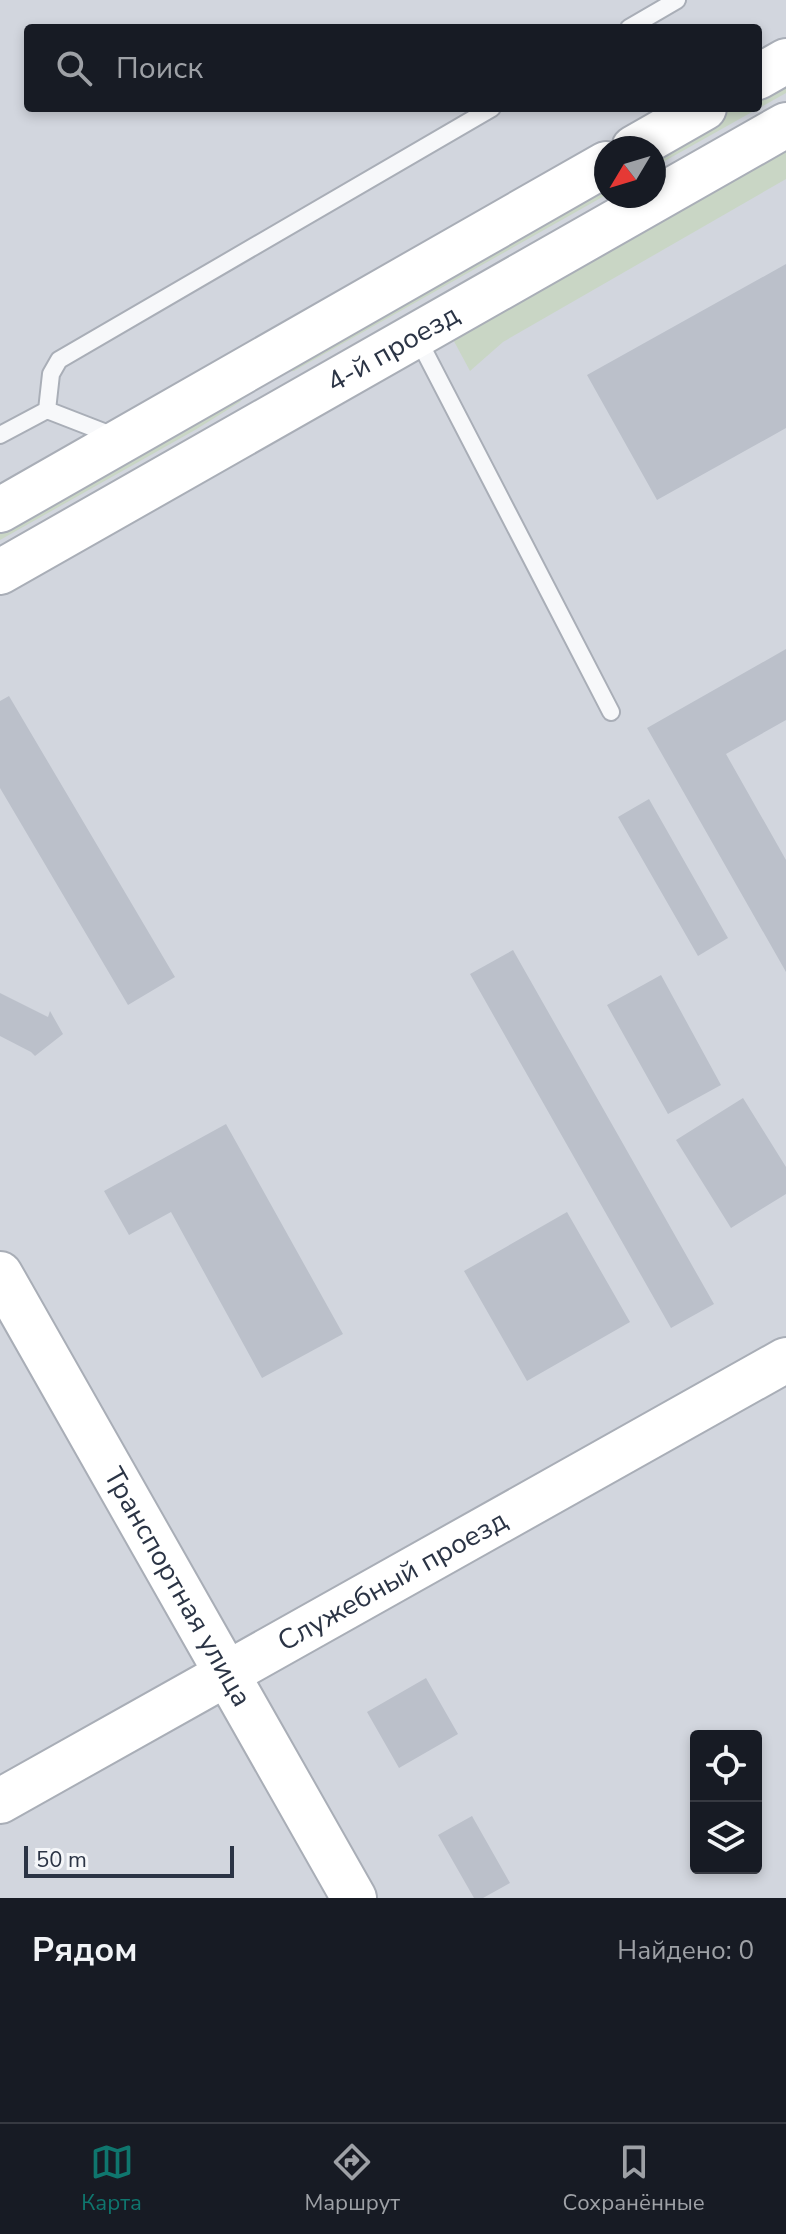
<!DOCTYPE html>
<html lang="ru">
<head>
<meta charset="utf-8">
<style>
	:root { --surface:#171b24; --page:#20242c; --text:#f1f3f6; --muted:#9ea1a6; --line:#363941; --accent:#0f766e }
	body { margin:0; font-family:"Nunito Sans",sans-serif; background:var(--page); color:var(--text) }
	.controls { position:absolute; right:24px; bottom:24px; display:grid; overflow:hidden; border-radius:8px; box-shadow:0 4px 12px #0003 }
	.controls button { width:72px; height:72px; display:grid; place-items:center; padding:0; border:0; border-bottom:2px solid var(--line); background:var(--surface); color:var(--text); font:40px sans-serif }
	.compass { position:absolute; left:594px; top:136px; width:72px; height:72px; border-radius:50%; background:var(--surface); box-shadow:0 4px 12px #0003; rotate:232deg }
	.scale { position:absolute; left:24px; bottom:20px; width:210px; box-sizing:border-box; padding-left:8px; border:4px solid #2b3445; border-top:0; font-size:22px; line-height:28px; white-space:nowrap; color:#2b3445; -webkit-text-stroke:6px #f4f6f9; paint-order:stroke }
	.list { margin:0; padding:0; list-style:none }
	h2 { display:flex; justify-content:space-between; align-items:center; height:104px; margin:0; padding:0 32px; font-size:34px }
	h2 small { font-size:26px; font-weight:400; color:var(--muted) }
	.icon { flex:none; width:44px; height:44px; fill:none; stroke:currentColor; stroke-width:2; stroke-linecap:round; stroke-linejoin:round }
	.map { position:relative; flex:none; width:786px; height:1898px; overflow:hidden }
	.search { position:absolute; background:var(--surface); box-shadow:0 4px 12px #0003; left:24px; right:24px; top:24px; height:88px; display:flex; align-items:center; gap:20px; box-sizing:border-box; padding:0 28px; border-radius:8px; color:var(--muted); font-size:30px }
	.sheet { height:224px; background:var(--surface) }
	nav { display:flex; justify-content:space-around; align-items:center; box-sizing:border-box; height:112px; border-top:2px solid var(--line); background:var(--surface); font-size:22px; color:var(--muted) }
	nav a { display:grid; justify-items:center; gap:4px }
	nav .on { color:var(--accent) }
	.map>svg:first-child { display:block }
	.built { fill:#d2d6de; fill-rule:evenodd }
	.green { fill:#c9d6c5 }
	.building { fill:#bbc0ca }
	.lines { fill:none; stroke-linecap:round; stroke-linejoin:round }
	.lane-casing { stroke:#a9aeb7; stroke-width:20 }
	.secondary-casing { stroke:#a9aeb7; stroke-width:48 }
	.lane { stroke:#f7f8fa; stroke-width:16 }
	.secondary { stroke:#fff; stroke-width:44 }
	.labels { text-anchor:middle; dominant-baseline:central; stroke-width:8; stroke-linejoin:round; paint-order:stroke }
	.street-label { font-size:28px; fill:#2b3445; stroke:#f4f6f9 }
</style>
</head>
<body>
<div class="map">
<svg width="786" height="1898" viewBox="0 0 786 1898">
	<rect width="100%" height="100%" fill="#e4e7ec"/>
	<path class="built" d="M0,0H786V1898H0ZM28,28H758V108H28ZM606,148H654V196H606ZM696,1736H756V1868H696Z"/>
	<path class="green" d="M786,70V93L654,167V148L718,108H758V86Z
		M786,130V179L503,342L470,371L449,332Z
		M606,172V195L294,371L282,372Z
		M245,391L244,397L240,402L195,430L0,540V515Z"/>
	<path class="building" d="M786,264V428L657,500L587,375Z
		M786,649V720L726,754L786,860V972L647,728Z
		M9,696L175,977L128,1005L0,788V701Z
		M649,799L728,938L698,956L618,817Z
		M513,950L714,1304L671,1328L470,974Z
		M661,975L721,1085L668,1114L607,1005Z
		M0,993L48,1017L50,1011L63,1034L35,1056L31,1052L0,1036Z
		M743,1098L786,1167V1194L731,1228L676,1140Z
		M226,1124L343,1334L262,1378L171,1212L129,1235L104,1191Z
		M567,1212L630,1322L527,1381L464,1271Z
		M426,1678L458,1734L399,1768L367,1712Z
		M472,1816L510,1883L483,1898H474L438,1835Z"/>
	<g class="lines">
		<defs>
			<path id="lane" d="M629,28L677,0
				M417,337L611,712
				M47,410L51,374L59,360L492,108
				M0,435L47,410L114,436"/>
			<g id="secondary">
				<path d="M758,77L786,61"/>
				<path d="M634,148L704,108"/>
				<path d="M0,510L606,164"/>
				<path id="s1" d="M0,572L786,125"/>
				<path id="s2" d="M0,1274L354,1898"/>
				<path id="s3" d="M0,1801L786,1360"/>
			</g>
		</defs>
		<use href="#lane" class="lane-casing"/>
		<use href="#secondary" class="secondary-casing"/>
		<use href="#lane" class="lane"/>
		<use href="#secondary" class="secondary"/>
	</g>
	<g class="labels">
		<g class="street-label">
			<text stroke="none"><textPath href="#s1" startOffset="452">4-й проезд</textPath></text>
			<text stroke="none"><textPath href="#s3" startOffset="450">Служебный проезд</textPath></text>
			<text stroke="none"><textPath href="#s2" startOffset="360">Транспортная улица</textPath></text>
		</g>
	</g>
</svg>
<div class="controls">
<button><svg class="icon" aria-label="locate" viewBox="0 0 24 24"><circle cx="12" cy="12" r="6"/><path d="M12 2v4M12 18v4M2 12h4M18 12h4"/></svg></button>
<button><svg class="icon" aria-label="layers" viewBox="0 0 24 24"><path d="M12 4l9 5-9 5-9-5zM3 14l9 5 9-5"/></svg></button>
</div>
<svg class="compass" viewBox="-18 -18 36 36"><path d="M0-13l5 13h-10z" fill="#e53935"/><path d="M0 13l5-13h-10z" fill="#9ea1a6"/></svg>
<div class="scale">50 m</div>
<div class="search"><svg class="icon" aria-label="search" viewBox="0 0 24 24"><circle cx="10" cy="10" r="6"/><path d="M15 15l6 6"/></svg>Поиск</div>
</div>
<section class="sheet">
<h2>Рядом<small>Найдено: 0</small></h2>
<ul class="list">
</ul>
</section>
<nav>
<a class="on"><svg class="icon" aria-label="map" viewBox="0 0 24 24"><path d="M3 6l6-2 6 2 6-2v14l-6 2-6-2-6 2zM9 4v14M15 6v14"/></svg>Карта</a>
<a><svg class="icon" aria-label="directions" viewBox="0 0 24 24"><path d="M12 3l9 9-9 9-9-9zM9 14v-3h6M13 9l2 2-2 2"/></svg>Маршрут</a>
<a><svg class="icon" aria-label="saved" viewBox="0 0 24 24"><path d="M7 4h10v16l-5-4-5 4z"/></svg>Сохранённые</a>
</nav>
</body>
</html>
